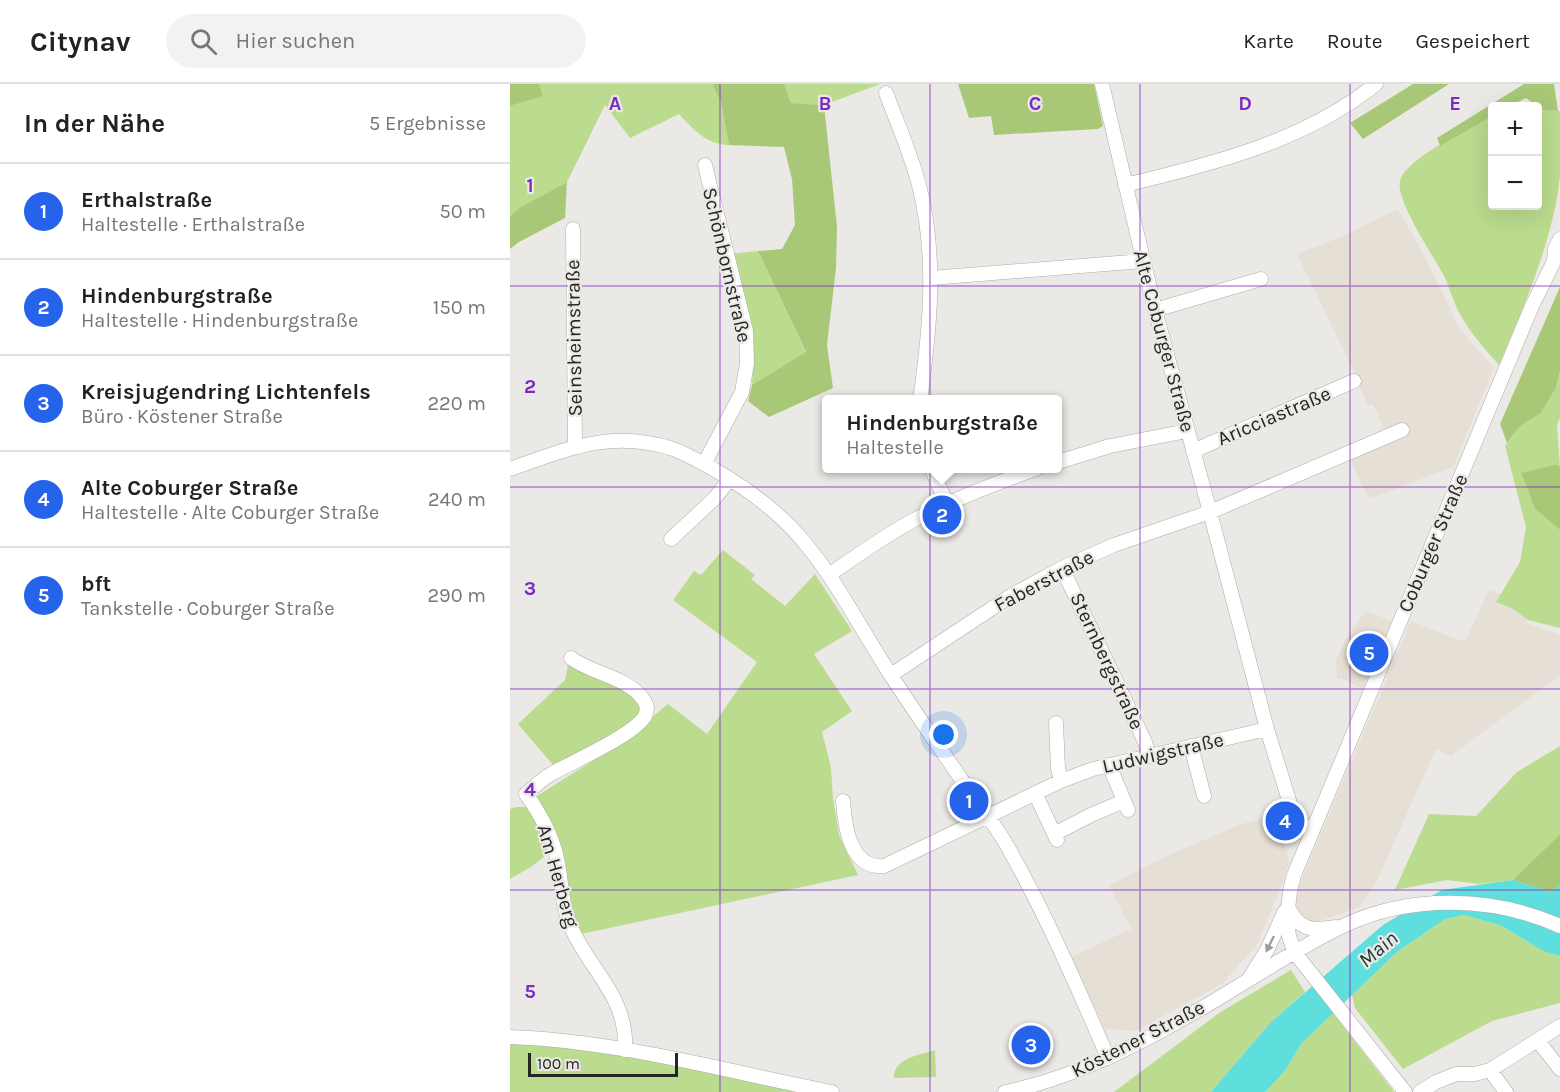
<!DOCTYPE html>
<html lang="de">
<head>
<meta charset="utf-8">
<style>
	:root { --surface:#fff; --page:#f2f2f2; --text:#222; --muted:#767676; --line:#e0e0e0; --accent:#2563eb }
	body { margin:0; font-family:Karla,sans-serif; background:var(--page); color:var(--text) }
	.controls { position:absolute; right:18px; top:18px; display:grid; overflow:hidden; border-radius:6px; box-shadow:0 6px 24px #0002 }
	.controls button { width:54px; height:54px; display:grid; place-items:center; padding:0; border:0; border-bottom:2px solid var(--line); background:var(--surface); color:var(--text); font:30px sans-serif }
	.scale { position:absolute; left:18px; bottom:15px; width:150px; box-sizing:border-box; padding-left:6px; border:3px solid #252523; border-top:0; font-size:16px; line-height:21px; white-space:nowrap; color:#252523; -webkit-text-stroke:4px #ebe9e6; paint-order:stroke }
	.you { position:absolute; left:434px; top:651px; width:21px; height:21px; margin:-15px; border:4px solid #fff; border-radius:50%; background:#1a73e8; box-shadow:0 0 0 9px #1a73e833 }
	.badge { display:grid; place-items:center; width:39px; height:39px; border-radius:50%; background:var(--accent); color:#fff; font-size:20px; font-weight:700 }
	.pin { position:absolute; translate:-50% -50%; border:3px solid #fff; box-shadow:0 2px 6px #0006 }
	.popup { position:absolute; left:312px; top:311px; width:240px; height:78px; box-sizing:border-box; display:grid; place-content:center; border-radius:6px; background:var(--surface); filter:drop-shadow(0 2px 4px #0005); font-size:20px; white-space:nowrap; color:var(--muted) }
	.popup b { font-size:22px; color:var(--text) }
	.popup::after { content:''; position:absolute; left:50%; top:100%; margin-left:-12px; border:12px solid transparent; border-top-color:var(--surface) }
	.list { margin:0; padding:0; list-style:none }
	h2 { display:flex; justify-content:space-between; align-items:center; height:78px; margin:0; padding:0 24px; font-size:26px }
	h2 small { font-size:20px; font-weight:400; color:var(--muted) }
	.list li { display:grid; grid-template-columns:39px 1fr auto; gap:18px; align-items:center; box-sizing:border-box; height:96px; padding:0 24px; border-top:2px solid var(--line) }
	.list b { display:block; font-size:22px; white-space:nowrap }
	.list p { margin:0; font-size:20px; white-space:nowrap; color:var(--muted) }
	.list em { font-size:20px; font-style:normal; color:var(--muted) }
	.icon { flex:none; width:33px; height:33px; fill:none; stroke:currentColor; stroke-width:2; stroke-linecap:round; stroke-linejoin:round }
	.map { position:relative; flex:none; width:1050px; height:1008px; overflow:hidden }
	header { display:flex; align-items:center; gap:36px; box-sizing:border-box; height:84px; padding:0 30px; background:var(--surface); border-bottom:2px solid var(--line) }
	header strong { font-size:28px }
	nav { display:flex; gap:33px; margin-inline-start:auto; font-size:21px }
	.search { width:420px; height:54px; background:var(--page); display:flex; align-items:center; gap:15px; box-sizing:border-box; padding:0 21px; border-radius:33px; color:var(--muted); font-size:22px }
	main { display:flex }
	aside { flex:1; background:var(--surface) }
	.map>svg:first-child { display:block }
	.built { fill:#e6dfd5 }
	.green { fill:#bbdb8e }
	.forest { fill:#a8c878 }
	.water { fill:#5fdede }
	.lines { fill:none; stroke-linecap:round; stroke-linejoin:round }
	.minor-casing { stroke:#adaba7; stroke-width:15 }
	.minor { stroke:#fff; stroke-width:14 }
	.oneway { fill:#9d9d9c }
	.grid { fill:none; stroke:#7b2cbf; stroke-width:1.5; stroke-opacity:0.55 }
	.labels { text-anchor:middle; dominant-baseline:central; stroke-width:4.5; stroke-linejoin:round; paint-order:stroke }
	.street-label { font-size:20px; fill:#252523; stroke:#ebe9e6 }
	.water-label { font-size:21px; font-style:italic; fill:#203636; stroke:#ebe9e6 }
	.grid-label { font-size:20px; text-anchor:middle; font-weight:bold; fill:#7b2cbf; stroke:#ebe9e6; stroke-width:4.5; stroke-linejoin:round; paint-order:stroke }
</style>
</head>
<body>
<header>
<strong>Citynav</strong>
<div class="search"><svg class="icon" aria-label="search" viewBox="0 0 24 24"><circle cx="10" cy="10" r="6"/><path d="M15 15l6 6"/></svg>Hier suchen</div>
<nav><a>Karte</a><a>Route</a><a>Gespeichert</a></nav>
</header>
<main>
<aside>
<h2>In der Nähe<small>5 Ergebnisse</small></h2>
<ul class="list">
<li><span class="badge">1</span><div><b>Erthalstraße</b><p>Haltestelle · Erthalstraße</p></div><em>50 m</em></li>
<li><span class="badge">2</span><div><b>Hindenburgstraße</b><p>Haltestelle · Hindenburgstraße</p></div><em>150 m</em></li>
<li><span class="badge">3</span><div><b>Kreisjugendring Lichtenfels</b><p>Büro · Köstener Straße</p></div><em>220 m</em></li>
<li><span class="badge">4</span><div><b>Alte Coburger Straße</b><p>Haltestelle · Alte Coburger Straße</p></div><em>240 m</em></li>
<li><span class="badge">5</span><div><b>bft</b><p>Tankstelle · Coburger Straße</p></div><em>290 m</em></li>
</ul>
</aside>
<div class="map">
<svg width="1050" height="1008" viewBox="0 0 1050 1008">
	<rect width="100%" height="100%" fill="#ebe9e6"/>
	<path class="built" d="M888,125L915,173L949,244L984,284L943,383L859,415L840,375L879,355L863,320L858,322L845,290L787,170L833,152Z
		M979,506L1019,520L1017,539L1050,550V591L941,672L926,665L865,801L850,823L807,838L792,834L787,822V806L901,537L955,558Z
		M856,527L882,537L853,605L831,594L827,595L826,575L839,549Z
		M770,729L774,759L779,777L773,798L746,862L713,899L626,947L595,945L561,873L621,845L599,802L652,774L729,741Z"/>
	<path class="green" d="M29,0H202L211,18L219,61C196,60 185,47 169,30L120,54L95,21L57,98L9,124L0,132V22L32,12Z
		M274,0H370L314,21L281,19Z
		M1028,23L1032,26L1050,27C1050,48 1050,71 1050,92C1043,158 1014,221 989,281C975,265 960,249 950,230C943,218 940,204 934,192C924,173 885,116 890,97C896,74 961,44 982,32V122H1028Z
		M248,167L296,269L242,301L244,269L242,250L220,170Z
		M1050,287V334L1047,341L1050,383L1047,380L1011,389L1025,425L1050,446V544L1018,536L1002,524L986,518L1010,478L1016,443L995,362L1009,343L1031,329L1046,304Z
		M213,466L245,491L241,495L275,522L305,490L342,547L304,570L342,627L312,648L321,683L323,714L329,751L348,791L71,850L58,823L44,746L27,712L111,659L158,620L197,650L247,578L163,516L184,487L191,491Z
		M58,581L95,596L129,616L132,625C121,651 71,670 47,682L43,681L8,640L55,596Z
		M1050,662V750L1003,796L969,800L937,796L885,806L919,730L966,732L1007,688Z
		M7,723H19L27,734L40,768L21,783L0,795V725Z
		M954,831L990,841L1035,868L1050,872V919L982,937L893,985L845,924L842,911L887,868L935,835Z
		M781,886L795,908L761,938L701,1008H604L709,929Z
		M823,929L884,1008H755L774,988L791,960Z
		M0,959L69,963L145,976L292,1008H0Z
		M425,966L426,993L384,994C383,974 410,971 425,966Z"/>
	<path class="forest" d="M0,0H29L33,12L0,22Z
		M202,0H274L281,19L314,21L327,143L326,184L317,261L323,304L259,333L238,317L242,301L296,268L248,167L272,165L285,141L282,95L274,63L219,61L211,18Z
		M448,0H584L593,42L588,45L484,51L481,32L459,34Z
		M903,0H939L853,55L840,39Z
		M1014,0H1044L1048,27L1032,26L1016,14L1000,22H982V32L930,62L927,54Z
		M57,98L55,134L9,158L0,165V132L9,124Z
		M1050,203V287L1046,304L1031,329L1009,343L997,359L990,340Z
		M1047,380L1050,383V446L1025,425L1011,389Z
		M1050,750V801L1040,808L1003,796Z"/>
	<path class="water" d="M1003,796L1040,808L1050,801V872L1035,868L990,841L954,831L935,835L887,868L791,960L774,988L755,1008H701L761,938L873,841L932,806Z"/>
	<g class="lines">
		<defs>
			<path id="minor" d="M592,0L645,226L700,428L757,645L782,726L791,739L802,747
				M376,9C388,41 402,72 410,105C427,175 420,245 410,316
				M615,101C703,80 795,57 866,0
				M63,145L65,362
				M421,194L633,177
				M645,226L751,195
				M683,367L844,297
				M548,378L600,362L677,347
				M194,380L232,308L237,279L236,247L195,81
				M421,384L437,420
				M0,385C58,365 101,345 163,365C177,370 192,379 205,386C236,404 265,425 289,452C326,494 351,546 382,593C408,633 436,673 463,712C476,730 490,748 500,767C537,833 568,904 598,974
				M161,455L204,415L220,395
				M552,484L635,658L639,671
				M319,491C346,472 374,452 404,436C444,415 486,399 528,384
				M61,574C82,590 116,592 133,615C137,620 138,626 135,632C124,651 62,678 41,690C32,695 24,703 16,710C31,731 44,754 48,780C52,802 52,822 61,843C80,887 118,913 115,966
				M381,591L502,511L552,484L604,461L700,428L892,346
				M546,639L548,685L551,697
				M681,662L694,712
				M599,681L618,726
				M525,709L547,756
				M333,717C335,743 340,785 374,782L551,697L583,685L757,645
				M544,750L581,731L614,717
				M778,823C789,846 801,847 826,843
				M739,895L757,866L775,827
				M0,953C109,957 215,987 322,1008
				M1028,957L1050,985
				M980,986L996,1008
				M495,1008C569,993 635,957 699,920C743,894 787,864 833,842C900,810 983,812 1050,842
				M895,1008L785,869L779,852L777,835L780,807L784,791L1022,222L1044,177L1045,165L1050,155
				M910,1008L926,998L946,990H965L980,986L1050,942"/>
		</defs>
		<use href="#minor" class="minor-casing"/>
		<use href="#minor" class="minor"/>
	</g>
	<defs><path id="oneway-solid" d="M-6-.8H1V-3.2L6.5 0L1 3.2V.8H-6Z" transform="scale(1.5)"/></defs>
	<use class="oneway" href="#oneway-solid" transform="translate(760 860) rotate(116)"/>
	<path class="grid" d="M210,0V1008M420,0V1008M630,0V1008M840,0V1008M0,202H1050M0,403H1050M0,605H1050M0,806H1050"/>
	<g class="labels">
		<g class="street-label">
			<text transform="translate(217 181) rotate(77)">Schönbornstraße</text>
			<text transform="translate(64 254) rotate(-91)">Seinsheimstraße</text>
			<text transform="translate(654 257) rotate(75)">Alte Coburger Straße</text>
			<text transform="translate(764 332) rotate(-23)">Aricciastraße</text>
			<text transform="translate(923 459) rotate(-67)">Coburger Straße</text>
			<text transform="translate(534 497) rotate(-28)">Faberstraße</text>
			<text transform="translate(597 577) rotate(65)">Sternbergstraße</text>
			<text transform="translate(653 669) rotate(-13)">Ludwigstraße</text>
			<text transform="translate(48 792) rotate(74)">Am Herberg</text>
			<text transform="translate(628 955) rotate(-27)">Köstener Straße</text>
		</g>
		<g class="water-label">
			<text transform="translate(868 865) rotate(-40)">Main</text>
		</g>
	</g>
	<g class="grid-label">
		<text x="105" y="26">A</text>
		<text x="315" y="26">B</text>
		<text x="525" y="26">C</text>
		<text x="735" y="26">D</text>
		<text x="945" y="26">E</text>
		<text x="20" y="108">1</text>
		<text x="20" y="309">2</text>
		<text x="20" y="511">3</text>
		<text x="20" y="712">4</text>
		<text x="20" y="914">5</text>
	</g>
</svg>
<div class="controls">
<button>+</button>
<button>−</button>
</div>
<div class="scale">100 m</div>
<div class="you"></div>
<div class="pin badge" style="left:459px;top:717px">1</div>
<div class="pin badge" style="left:432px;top:431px">2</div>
<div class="popup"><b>Hindenburgstraße</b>Haltestelle</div>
<div class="pin badge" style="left:521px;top:961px">3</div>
<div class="pin badge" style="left:775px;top:737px">4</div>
<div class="pin badge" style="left:859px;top:569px">5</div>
</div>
</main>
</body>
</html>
